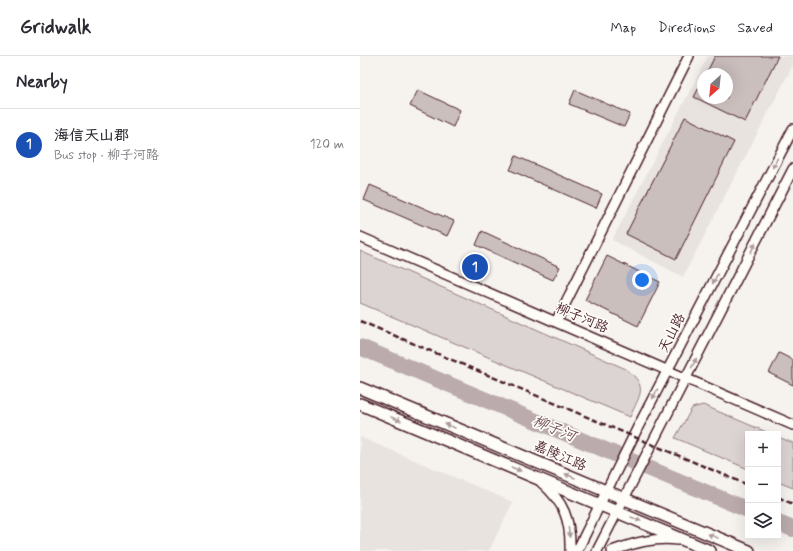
<!DOCTYPE html>
<html lang="en">
<head>
<meta charset="utf-8">
<style>
	:root { --surface:#fff; --page:#f2f2f3; --text:#2b2b33; --muted:#7c7c81; --line:#e1e1e2; --accent:#7c3aed }
	body { margin:0; font-family:Mynerve,"LXGW WenKai TC",sans-serif; background:var(--page); color:var(--text) }
	.controls { position:absolute; right:12px; bottom:12px; display:grid; overflow:hidden; border-radius:0px; box-shadow:0 4px 16px #0002 }
	.controls button { width:36px; height:36px; display:grid; place-items:center; padding:0; border:0; border-bottom:1px solid var(--line); background:var(--surface); color:var(--text); font:20px sans-serif }
	.compass { position:absolute; left:337px; top:12px; width:36px; height:36px; border-radius:50%; background:var(--surface); box-shadow:0 4px 16px #0002; rotate:207deg }
	.you { position:absolute; left:282px; top:224px; width:14px; height:14px; margin:-10px; border:3px solid #fff; border-radius:50%; background:#1a73e8; box-shadow:0 0 0 6px #1a73e833 }
	.badge { display:grid; place-items:center; width:26px; height:26px; border-radius:50%; background:var(--accent); color:#fff; font-size:13px; font-weight:700 }
	.pin { position:absolute; translate:-50% -50%; border:2px solid #fff; box-shadow:0 1px 4px #0006 }
	.list { margin:0; padding:0; list-style:none }
	h2 { display:flex; justify-content:space-between; align-items:center; height:52px; margin:0; padding:0 16px; font-size:17px }
	h2 small { font-size:13px; font-weight:400; color:var(--muted) }
	.list li { display:grid; grid-template-columns:26px 1fr auto; gap:12px; align-items:center; box-sizing:border-box; height:72px; padding:0 16px; border-top:1px solid var(--line) }
	.list b { display:block; font-size:15px; white-space:nowrap }
	.list p { margin:0; font-size:13px; white-space:nowrap; color:var(--muted) }
	.list em { font-size:13px; font-style:normal; color:var(--muted) }
	.icon { flex:none; width:22px; height:22px; fill:none; stroke:currentColor; stroke-width:2; stroke-linecap:round; stroke-linejoin:round }
	.map { position:relative; flex:none; width:433px; height:495px; overflow:hidden }
	header { display:flex; align-items:center; gap:24px; box-sizing:border-box; height:56px; padding:0 20px; background:var(--surface); border-bottom:1px solid var(--line) }
	header strong { font-size:19px }
	nav { display:flex; gap:22px; margin-inline-start:auto; font-size:14px }
	main { display:flex }
	aside { flex:1; background:var(--surface) }
	.map>svg:first-child { display:block }
	.built { fill:#e9e3e0; fill-rule:evenodd }
	.green { fill:#dcd4d2; stroke:#937a7e }
	.lines { fill:none; stroke-linecap:round; stroke-linejoin:round }
	.river { stroke:#bbabac; stroke-width:16 }
	.building { fill:#cbbfbe; stroke:#4a1f2b }
	.minor-casing { stroke:#4a1f2b; stroke-width:12 }
	.major-casing { stroke:#4a1f2b; stroke-width:14 }
	.minor { stroke:#fdfcf7; stroke-width:9 }
	.major { stroke:#fdfcf7; stroke-width:11 }
	.rail { stroke:#4a1f2b; stroke-width:2.5; stroke-dasharray:6 3; stroke-linecap:butt }
	.oneway { fill:#ac999b }
	.labels { text-anchor:middle; dominant-baseline:central; stroke-width:3.5; stroke-linejoin:round; paint-order:stroke }
	.street-label { font-size:14px; fill:#4a1f2b; stroke:#fdfcf7 }
	.water-label { font-size:15px; font-style:italic; fill:#725058; stroke:#fdfcf7 }
</style>
</head>
<body>
<header>
<strong>Gridwalk</strong>
<nav><a>Map</a><a>Directions</a><a>Saved</a></nav>
</header>
<main>
<aside>
<h2>Nearby<small></small></h2>
<ul class="list">
<li><span class="badge" style="background:#1a4fb4">1</span><div><b>海信天山郡</b><p>Bus stop · 柳子河路</p></div><em>120 m</em></li>
</ul>
</aside>
<div class="map">
<svg width="433" height="495" viewBox="0 0 433 495">
	<rect width="100%" height="100%" fill="#f6f3ef"/>
	<filter id="ink" filterUnits="userSpaceOnUse"><feTurbulence type="fractalNoise" baseFrequency=".025" numOctaves="2"/><feDisplacementMap in="SourceGraphic" scale="8" xChannelSelector="R" yChannelSelector="G"/><feConvolveMatrix kernelMatrix="1 2 1 2 8 2 1 2 1" color-interpolation-filters="sRGB"/></filter>
	<g filter="url(#ink)">
		<path class="built" d="M348,0H433V9L323,221L252,184ZM343,18H367V42H343Z
			M0,381L153,446L129,495H0Z"/>
		<path class="green" d="M0,195L266,313C289,331 280,338 270,361L0,247Z
			M343,349L411,378H388V413L315,382L332,352Z
			M418,381L433,387V432L418,426Z"/>
		<g class="lines">
			<path class="river" d="M0,291L388,454
				M418,467L433,473"/>
		</g>
		<path class="building" d="M355,0H418L385,66L334,41L343,24V42H367V18H346Z
			M58,34L100,54L93,71L50,50Z
			M215,34L270,58L264,71L209,48Z
			M325,61L374,86L316,203L266,178Z
			M156,100L242,138L236,152L150,114Z
			M10,129L94,165L87,180L4,144Z
			M122,175L200,211L193,224L116,189Z
			M247,200L300,226L278,270L225,244Z
			M419,297L433,304V329L409,317Z"/>
		<g class="lines">
			<defs>
				<path id="minor" d="M0,181L433,369
					M196,266L329,0
					M181,426C204,446 211,464 210,495
					M217,495L278,371L433,73
					M237,495L433,113
					M252,495C274,487 294,481 318,484"/>
				<path id="major" d="M0,332L389,495
					M0,348L350,495"/>
			</defs>
			<use href="#minor" class="minor-casing"/>
			<use href="#major" class="major-casing"/>
			<use href="#minor" class="minor"/>
			<use href="#major" class="major"/>
			<path class="rail" d="M0,265L388,429
				M418,441L433,448"/>
		</g>
		<defs><path id="oneway-solid" d="M-6-.8H1V-3.2L6.5 0L1 3.2V.8H-6Z"/></defs>
		<g class="oneway">
			<use href="#oneway-solid" transform="translate(415 107) rotate(117)"/>
			<use href="#oneway-solid" transform="translate(393 192) rotate(-63)"/>
			<use href="#oneway-solid" transform="translate(355 223) rotate(117)"/>
			<use href="#oneway-solid" transform="translate(334 307) rotate(-63)"/>
			<use href="#oneway-solid" transform="translate(295 338) rotate(118)"/>
			<use href="#oneway-solid" transform="translate(36 363) rotate(23)"/>
			<use href="#oneway-solid" transform="translate(90 370) rotate(-157)"/>
			<use href="#oneway-solid" transform="translate(156 413) rotate(23)"/>
			<use href="#oneway-solid" transform="translate(210 420) rotate(-157)"/>
			<use href="#oneway-solid" transform="translate(276 463) rotate(23)"/>
			<use href="#oneway-solid" transform="translate(209 476) rotate(83)"/>
			<use href="#oneway-solid" transform="translate(353 480) rotate(-158)"/>
		</g>
	</g>
	<g class="labels">
		<g class="street-label">
			<text transform="translate(222 262) rotate(23)">柳子河路</text>
			<text transform="translate(312 277) rotate(-63)">天山路</text>
			<text transform="translate(200 400) rotate(23)">嘉陵江路</text>
		</g>
		<g class="water-label">
			<text transform="translate(194 373) rotate(23)">柳子河</text>
		</g>
	</g>
</svg>
<div class="controls">
<button>+</button>
<button>−</button>
<button><svg class="icon" aria-label="layers" viewBox="0 0 24 24"><path d="M12 4l9 5-9 5-9-5zM3 14l9 5 9-5"/></svg></button>
</div>
<svg class="compass" viewBox="-18 -18 36 36"><path d="M0-13l5 13h-10z" fill="#e53935"/><path d="M0 13l5-13h-10z" fill="#7c7c81"/></svg>
<div class="you"></div>
<div class="pin badge" style="left:115px;top:211px;background:#1a4fb4">1</div>
</div>
</main>
</body>
</html>
